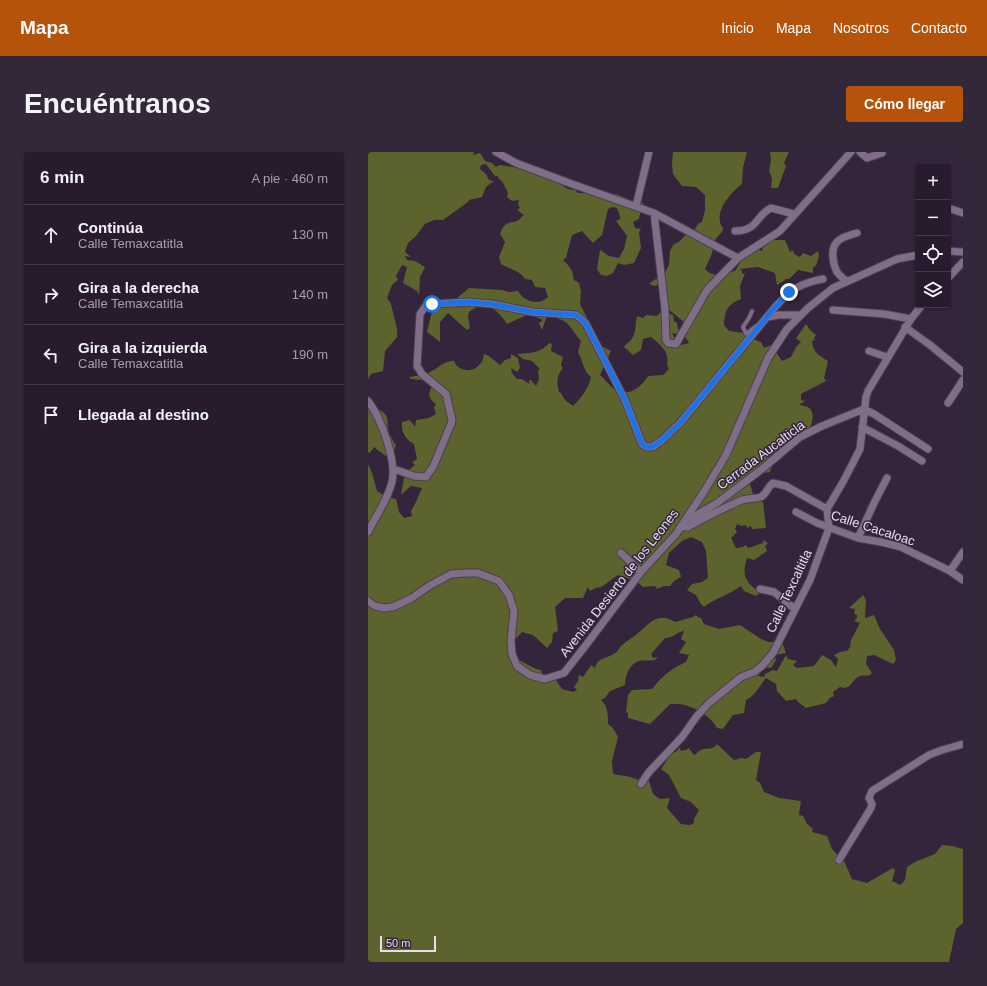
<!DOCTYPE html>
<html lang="es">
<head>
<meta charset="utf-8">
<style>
	:root { --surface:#271b2d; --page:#332839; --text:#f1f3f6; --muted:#a4a1aa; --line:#433949; --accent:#b45309 }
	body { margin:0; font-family:Helvetica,sans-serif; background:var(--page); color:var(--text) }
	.controls { position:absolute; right:12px; top:12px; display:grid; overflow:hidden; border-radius:4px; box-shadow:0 1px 3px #0004 }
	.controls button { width:36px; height:36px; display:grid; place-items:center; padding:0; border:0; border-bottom:1px solid var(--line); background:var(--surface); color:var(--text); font:20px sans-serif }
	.scale { position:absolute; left:12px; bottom:10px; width:56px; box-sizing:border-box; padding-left:4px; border:2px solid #e7ddec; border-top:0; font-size:11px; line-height:14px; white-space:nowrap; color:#e7ddec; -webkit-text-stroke:3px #34243c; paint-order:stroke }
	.stop { position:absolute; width:12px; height:12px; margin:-9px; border:3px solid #1a73e8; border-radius:50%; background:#fff }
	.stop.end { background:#1a73e8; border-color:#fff; box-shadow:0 1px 4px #0008 }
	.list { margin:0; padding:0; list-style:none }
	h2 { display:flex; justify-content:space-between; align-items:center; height:52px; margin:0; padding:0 16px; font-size:17px }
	h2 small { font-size:13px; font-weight:400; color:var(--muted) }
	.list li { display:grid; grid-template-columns:26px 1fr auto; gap:12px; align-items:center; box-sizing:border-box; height:60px; padding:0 16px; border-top:1px solid var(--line) }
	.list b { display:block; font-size:15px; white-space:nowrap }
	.list p { margin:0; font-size:13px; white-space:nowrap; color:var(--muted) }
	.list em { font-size:13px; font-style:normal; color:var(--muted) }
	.icon { flex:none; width:22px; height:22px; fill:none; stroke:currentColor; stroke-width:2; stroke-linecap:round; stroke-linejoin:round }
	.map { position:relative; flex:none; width:595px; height:810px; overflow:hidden; border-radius:4px }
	header { display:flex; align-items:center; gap:24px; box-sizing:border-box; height:56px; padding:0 20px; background:var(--accent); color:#fff }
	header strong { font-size:19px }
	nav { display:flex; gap:22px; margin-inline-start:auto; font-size:14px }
	.intro { display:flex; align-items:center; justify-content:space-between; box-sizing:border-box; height:96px; padding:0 24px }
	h1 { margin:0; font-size:28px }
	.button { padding:10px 18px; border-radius:4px; background:var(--accent); color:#fff; font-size:14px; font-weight:700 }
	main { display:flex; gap:24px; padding:0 24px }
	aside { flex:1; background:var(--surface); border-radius:4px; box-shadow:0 1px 3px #0004 }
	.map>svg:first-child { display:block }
	.forest { fill:#5c632d }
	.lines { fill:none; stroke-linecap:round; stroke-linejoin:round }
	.lane-casing { stroke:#4d3f52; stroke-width:5.5 }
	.street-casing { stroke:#4d3f52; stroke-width:9 }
	.lane { stroke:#806e89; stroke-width:3.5 }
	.street { stroke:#806e89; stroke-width:7 }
	.route { stroke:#1a73e8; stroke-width:5 }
	.labels { text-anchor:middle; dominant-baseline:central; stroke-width:3; stroke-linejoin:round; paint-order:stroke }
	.street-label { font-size:13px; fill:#e7ddec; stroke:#34243c }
</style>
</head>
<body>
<header>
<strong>Mapa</strong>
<nav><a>Inicio</a><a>Mapa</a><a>Nosotros</a><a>Contacto</a></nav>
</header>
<div class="intro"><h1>Encuéntranos</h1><a class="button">Cómo llegar</a></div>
<main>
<aside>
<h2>6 min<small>A pie · 460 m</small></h2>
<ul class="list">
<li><svg class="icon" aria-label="ahead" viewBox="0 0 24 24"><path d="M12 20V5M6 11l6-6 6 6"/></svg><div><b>Continúa</b><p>Calle Temaxcatitla</p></div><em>130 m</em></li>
<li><svg class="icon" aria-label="right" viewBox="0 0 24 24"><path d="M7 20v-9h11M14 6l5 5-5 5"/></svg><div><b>Gira a la derecha</b><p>Calle Temaxcatitla</p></div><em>140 m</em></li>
<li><svg class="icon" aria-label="left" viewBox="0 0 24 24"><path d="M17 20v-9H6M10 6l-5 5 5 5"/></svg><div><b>Gira a la izquierda</b><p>Calle Temaxcatitla</p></div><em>190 m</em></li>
<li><svg class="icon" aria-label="arrive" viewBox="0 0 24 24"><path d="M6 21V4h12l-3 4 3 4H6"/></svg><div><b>Llegada al destino</b></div></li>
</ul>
</aside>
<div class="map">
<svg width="595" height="810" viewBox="0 0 595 810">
	<rect width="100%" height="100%" fill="#34243c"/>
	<path class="forest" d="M0,0H106L105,3L112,1L117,9L124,11L128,15L132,13L158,17L172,25L187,29L200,37L207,38L210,41L248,42L270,51L273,50L279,55L273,57L271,67L265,70L267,76L273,77L271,80L273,96L266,111L256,113L250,111L245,121L239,124L233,123L229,117L232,98L241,104L251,106L256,97L259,84L248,69L252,67V64L249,56L244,55L240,57L234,83L225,91L214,79L204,83L198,106L195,108L200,113L204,119L206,128L211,131L213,139L212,152L220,168L222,179L228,191L243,199L232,223C237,227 241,233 246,237C259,246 273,236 280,224L295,223L301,217L299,213C302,199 292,193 283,185L275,187L273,198L265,203L256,195L257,193C270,185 266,176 269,164L275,166L278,163L289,164L293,160L295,167L299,161L305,163L306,169L309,171L311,182L304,181L309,190L313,193L321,191L316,183L320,181L315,174V169L300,157L295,131L287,134L281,132L286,128L295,124L301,113L302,99L305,93L312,89L320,80L327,77L330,72L334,70L337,58V43L328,35L314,34L305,22L304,11L305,0H379L375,16L374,32C362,41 344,62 355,76L354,80C344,89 347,93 343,104C341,108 339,113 337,117C347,127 354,121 367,119L373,109L387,96L394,99L395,95L394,91L403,86L407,88H417L422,100L425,98L426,102L432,105L435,101L443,104L450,99L451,104L448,114L445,115V121L430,118L421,127H417V128L409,133L407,121L390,115L372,117L374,119V122L377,121L372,134L373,147C359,153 357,158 356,173L361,179L376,181L379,179C383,185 385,188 393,190L396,196L403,193L414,209L423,205L428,195L433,190L428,186L438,172L442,178L448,183L446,186L447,188L444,189C445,201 451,203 460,209L456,226L458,229L433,242V248L437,249L431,253C434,254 438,254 440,255C450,262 441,278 438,286L409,298L402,320L390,322L381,329L386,345L395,350L398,376L384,377L383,374L379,376L378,373L373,374L369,372L367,377L369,380L363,386L368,396L375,395L378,393L380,396L395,391V388L400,391L397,394L399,399L386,408L379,406C373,425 378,430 392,441L388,444L376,439L373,434C362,442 348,446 336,455L333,452L328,443L319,438L324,432L334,430L340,426L338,399L334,390L323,385L314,389L301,401L298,413L311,418L313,425L306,429L302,434H296L289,437L287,434L275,435L268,429L250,423L232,436L230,435L222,439L220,435L215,446H197L187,455L190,479L185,481L184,490L179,496L165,483L154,480L143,492L147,499L148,498L149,507L168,517L173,518L175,522L188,528L194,537L205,540L209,538L206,535L210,529L211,523L215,525L223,513L227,516C230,505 239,507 247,501C250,500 251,496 253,494C257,490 261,488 265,485C280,475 287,458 307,470L325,465L328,463L330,465L333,466L336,472L351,477L372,473L393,487L401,490H414L418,501L406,503L408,508L403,516L393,515V520L390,524L396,525L397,522L405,518L409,519L418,503L420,507L429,509L425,513L429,516L446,514L454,503L463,508L468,515L470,507L466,503L472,500L479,499L482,495L483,488L492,471L486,469L489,466V463L486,462L487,457L481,456L495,443L498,448L497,466L506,463L512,477L526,498L528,508L525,512L506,503L499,504L498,512L504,521L502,523C499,524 495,523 492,524C483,527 484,539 472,535L465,540L466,544L462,546L458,551L438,556L430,550L428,547L418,549L409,539L408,532L398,526C391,534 388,543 378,548L376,561L365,563L355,577L349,576C343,564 325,554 312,552C309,552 305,552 302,552L282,572L260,566V561L258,560L260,543L264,538L284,537C293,525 304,516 318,510L321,503L311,501L318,490L313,487L316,479C308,480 306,486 297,486L283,502L285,506L290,505L287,508C282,509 275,508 271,509C261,512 257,524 257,533L242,539L237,546L233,548C240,554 240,563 240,572L245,576L250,585L244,609L245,622C251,624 256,623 262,625C269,627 274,630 281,629L285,642L292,647L302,646L299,656L313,672L322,673L326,671V667L331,658L323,650L313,646L301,623L293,617L303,602L309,599L311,595L313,599L318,598L321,596L325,602L327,603C329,601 330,599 333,598C339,595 344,599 349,592L366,608L374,606L378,607L388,600H393L388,628L392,631L396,640L411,646L433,649L431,663L435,664L439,672L445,677L444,680L459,684L464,697L476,709L484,727L499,731L525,716L527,718L524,729L532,733L537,728L539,715L547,710L567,702L574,693L584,694L595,697V771L588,777L581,810H0V312L4,321L9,339L19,345L28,347L31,360L36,366L44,364L43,359L48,350L54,336L43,334L33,343L37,321L47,313L44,310L49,307L46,292C37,287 33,280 34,270L42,268L47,275L48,268L61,266L68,262L66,256L68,252C60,247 60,242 64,234L54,228L43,227L41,225C48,224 54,223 60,221C70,217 74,209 86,209C89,217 98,220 106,217C109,216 112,212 114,210L116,202L121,204L132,213L137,208L143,206V202L150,206L152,216L149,220L143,216L144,221L149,227H154L161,232V228H163L168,234L171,227L170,218H172L171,216L164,209L155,207L149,202C161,201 174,201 181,191L184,192L183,199L195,205L193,213L195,216C188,224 189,231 191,240L193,241L197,248L205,254C213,246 221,236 223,225C215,219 215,209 210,200L213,189C199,172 202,168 179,164L174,178L171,171L175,168L161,162L139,172C133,162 125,155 114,151L101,160L100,165L102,176L99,178L80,161L72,170V190L59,180L66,151L85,147H88L101,136L134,138L141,140L150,139C156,150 171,154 180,145L177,136L167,135L164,128L157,127C152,119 141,117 133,112L131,105L137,90L132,82C136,68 143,72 151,68C151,68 155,63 156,63L149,58L152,56L150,52L151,48L144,49L139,45L140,41L134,29L130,26V24H127L118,12L113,13L112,17L118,22L121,28L126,29L118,35L114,45L101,48L100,50L75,68H66L57,72L48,84L40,91L37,100L43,105L37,104L39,108L47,109L57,115L52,125L51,143L49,139L35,131L39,115L34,113L28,124L30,128L24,133L19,146L23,152L29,177V185L17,199L15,219L3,222L0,227Z
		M402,0H433H421L416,11L418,14L410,36H403L404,26L401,19L403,8Z
		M0,246C6,259 8,254 16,261C21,265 19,271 20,277C20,282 25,286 26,291L28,292L26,300L19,305L6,295L2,301L0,300Z"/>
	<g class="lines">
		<defs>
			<path id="lane" d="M384,159L381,166L375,175L378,182L388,174"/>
			<path id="street" d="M128,0L148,11L204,32L286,61L370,106
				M492,0L499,6L514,1
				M268,54L281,0
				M580,56L595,61
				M286,61L297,157L298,188L300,191L308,192L339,138L370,106L412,79L483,0
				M367,79C390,79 388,63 403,56L426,62
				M580,99L595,100
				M580,126L595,110
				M478,129C475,126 471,123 469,120C465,112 462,97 469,90C473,85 482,83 489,81
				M465,158L516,162L543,167
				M399,165L411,163H433
				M537,175L562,193L595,220
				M501,199L519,205
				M0,249C13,266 29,309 24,330C20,347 8,364 0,380
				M580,251L595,228
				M494,275L530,294L554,309
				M26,317L46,324L58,325L65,315L83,272L84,268L78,242L54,222L49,214L52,162L57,155L64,152L100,150L124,152L164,160L208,163L212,166L218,172L257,248L274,292L278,295H284L293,289L312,271L408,154C423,138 432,131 455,127
				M428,360L449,371L490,386L513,390L533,395L582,419L595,428
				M316,375L330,362L349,351L394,317L432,285L454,274L496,257L506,262L560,297
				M320,375C337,365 356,356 374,348C380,346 387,347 393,345C399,342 399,335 405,331L418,334L459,357
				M490,386L507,349L519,326
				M253,401L273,420
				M582,419L595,400
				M392,437L406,440L427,457
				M0,449L7,454L16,456L25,455L44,446L61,434L83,422L97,421H110L131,429L141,443L146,459L143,489L144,502L149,514L162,523L177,527L196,521L218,493L273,420L308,382L337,338L358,303L400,206L419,177L440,156L465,136L529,107L550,103
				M273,632L281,620L314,585L329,564L341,551L373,525L386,520L394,514L405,501L442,428L461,376L459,357L475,330L492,297L498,245L500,239L543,167L554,153
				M471,708L503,656L504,652L501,646L504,639L561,603L574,598L595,592"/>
		</defs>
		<use href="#lane" class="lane-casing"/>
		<use href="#street" class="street-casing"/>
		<use href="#lane" class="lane"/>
		<use href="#street" class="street"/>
	</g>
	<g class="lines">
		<path class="route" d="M64,152L100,150L124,152L164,160L208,163L212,166L218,172L257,248L274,292L278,295H284L293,289L312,271L408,154L421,140"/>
	</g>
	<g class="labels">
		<g class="street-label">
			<text transform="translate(393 303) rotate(-37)">Cerrada Aucalticla</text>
			<text transform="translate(505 376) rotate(18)">Calle Cacaloac</text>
			<text transform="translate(251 431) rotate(-52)">Avenida Desierto de los Leones</text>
			<text transform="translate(421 439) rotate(-65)">Calle Texcaltitla</text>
		</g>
	</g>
</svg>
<div class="controls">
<button>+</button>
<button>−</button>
<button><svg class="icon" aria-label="locate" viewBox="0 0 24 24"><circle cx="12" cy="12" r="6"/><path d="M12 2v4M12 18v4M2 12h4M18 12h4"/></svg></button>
<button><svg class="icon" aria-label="layers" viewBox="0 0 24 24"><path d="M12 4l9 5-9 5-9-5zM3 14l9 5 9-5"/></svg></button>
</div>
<div class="scale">50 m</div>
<div class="stop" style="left:64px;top:152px"></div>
<div class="stop end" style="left:421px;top:140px"></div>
</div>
</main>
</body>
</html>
